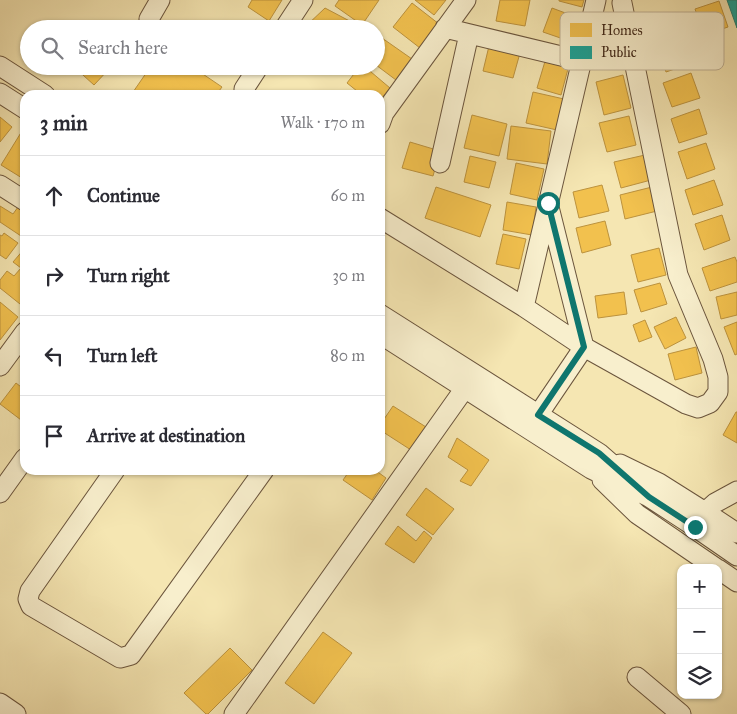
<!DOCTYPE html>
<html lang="en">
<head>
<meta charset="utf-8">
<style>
	:root { --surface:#fff; --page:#f7f7f7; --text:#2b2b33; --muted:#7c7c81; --line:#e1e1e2 }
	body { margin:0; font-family:"IM FELL Great Primer",serif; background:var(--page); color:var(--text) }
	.controls { position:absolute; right:15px; bottom:15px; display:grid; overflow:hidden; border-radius:10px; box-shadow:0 1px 4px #0004 }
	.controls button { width:45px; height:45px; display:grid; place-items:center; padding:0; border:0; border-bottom:1px solid var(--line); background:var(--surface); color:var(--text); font:25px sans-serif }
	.stop { position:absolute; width:15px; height:15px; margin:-11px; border:4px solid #0f766e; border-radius:50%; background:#fff }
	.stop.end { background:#0f766e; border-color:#fff; box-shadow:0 1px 5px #0008 }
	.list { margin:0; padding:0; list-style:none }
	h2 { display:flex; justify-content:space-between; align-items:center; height:65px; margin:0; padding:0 20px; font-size:21px }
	h2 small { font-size:16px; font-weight:400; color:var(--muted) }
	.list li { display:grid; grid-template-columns:32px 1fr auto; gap:15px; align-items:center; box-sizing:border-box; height:80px; padding:0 20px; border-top:1px solid var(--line) }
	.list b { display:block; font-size:19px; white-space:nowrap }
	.list em { font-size:16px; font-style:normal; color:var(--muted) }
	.icon { flex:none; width:28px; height:28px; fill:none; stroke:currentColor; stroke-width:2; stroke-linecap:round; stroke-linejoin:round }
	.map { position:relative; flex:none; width:737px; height:714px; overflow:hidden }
	.search { position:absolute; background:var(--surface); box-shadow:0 1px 4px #0004; left:20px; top:20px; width:365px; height:55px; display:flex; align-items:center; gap:12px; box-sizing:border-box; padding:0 18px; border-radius:28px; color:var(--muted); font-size:19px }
	.panel { position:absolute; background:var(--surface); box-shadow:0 1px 4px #0004; left:20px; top:90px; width:365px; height:385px; border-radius:15px }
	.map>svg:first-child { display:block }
	.homes { fill:#f2c14e; stroke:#bc923d }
	.public { fill:#17a398; stroke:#227d71 }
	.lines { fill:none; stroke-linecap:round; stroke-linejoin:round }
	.minor-casing { stroke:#6b553d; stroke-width:21 }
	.minor { stroke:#f8efcd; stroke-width:19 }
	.route { stroke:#0f766e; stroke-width:6 }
	.key { fill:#f8efcd; stroke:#c0b296; stroke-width:1 }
	.key-label { font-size:14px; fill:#3d2516 }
</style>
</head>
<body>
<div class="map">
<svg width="737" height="714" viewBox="0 0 737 714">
	<rect width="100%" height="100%" fill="#f5e6b2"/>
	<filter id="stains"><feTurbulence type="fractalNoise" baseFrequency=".004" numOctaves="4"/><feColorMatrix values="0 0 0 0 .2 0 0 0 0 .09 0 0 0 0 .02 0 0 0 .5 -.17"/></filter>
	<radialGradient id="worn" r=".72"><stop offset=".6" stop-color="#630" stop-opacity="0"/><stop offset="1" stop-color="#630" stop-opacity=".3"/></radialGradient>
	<path class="homes" d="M252,0H282L269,21L248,7Z
		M339,0H379L362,25L335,6Z
		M415,0H446L434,15Z
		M500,0H530L525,26L496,21Z
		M559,0H584L582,7L559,1Z
		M719,1L728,27L704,35L695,9Z
		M412,3L439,24L420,48L393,27Z
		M325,8L359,26L357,29H308L305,27Z
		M552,8L584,20L575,43L543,32Z
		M382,38L412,59L396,80L376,65V46Z
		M684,40L692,63L666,72L658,49Z
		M489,46L520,53L513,78L483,71Z
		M546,58L569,65L561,95L537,88Z
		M73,66H106L109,69L94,85Z
		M151,66H191L222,87L216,95H131Z
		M360,66H364L390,88L380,100V95H362L347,83Z
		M691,73L700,98L672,107L663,83Z
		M623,75L631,108L604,115L596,82Z
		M533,92L564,99L557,130L526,123Z
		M699,109L707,134L679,143L671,119Z
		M472,115L507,124L499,156L464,148Z
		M629,116L636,145L607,152L599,123Z
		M0,117L12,127L0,142Z
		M511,126L551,131L547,164L507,159Z
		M22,131L25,133V174L22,178L1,165Z
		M410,142L440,151L433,176L402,168Z
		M706,143L715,169L687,179L678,152Z
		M645,155L651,180L621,188L614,162Z
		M470,156L496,162L489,188L464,182Z
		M516,163L544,169L537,200L510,194Z
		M714,180L723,205L693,215L685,190Z
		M602,185L609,211L579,218L573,192Z
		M436,187L491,205L480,237L425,218Z
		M652,187L657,211L625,219L620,195Z
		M507,202L536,207L532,235L503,230Z
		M0,206L13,214L18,207L25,212V235L24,238L0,222Z
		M722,215L730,240L704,250L695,224Z
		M605,221L611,245L582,253L576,228Z
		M4,233L18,243L6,259L0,255V235L2,236Z
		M503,234L526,239L519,269L496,264Z
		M25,248V298L20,304L0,288V280L7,271L14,276L21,268L13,262Z
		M659,248L666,275L638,282L631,255Z
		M735,257L737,262V282L710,291L702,268Z
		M660,283L667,304L641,312L634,290Z
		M624,292L627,314L598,318L595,296Z
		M737,292V315L721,319L716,297Z
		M0,302L18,317L0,340Z
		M676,317L686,338L665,349L654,327Z
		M645,320L652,337L639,342L633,325Z
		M737,322V354L735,355L724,327Z
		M696,347L702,373L675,380L668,354Z
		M16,383L25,390V423L0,404Z
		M393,406L426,427L411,450L380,430V425Z
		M736,412H737V443L723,435Z
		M457,438L489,460L471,486L460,481L468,470L448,457Z
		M350,470H375L386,478L372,500L343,480Z
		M426,488L454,509L433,535L406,515Z
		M398,526L416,541L424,531L432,538L414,563L385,544Z
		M323,632L352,653L314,704L285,683Z
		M230,648L252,670L208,714H206L184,693Z"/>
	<path class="public" d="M727,0H737V28Z"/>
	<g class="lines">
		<defs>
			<path id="minor" d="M149,19L160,0
				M445,28L582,61
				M284,29L303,0
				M0,66L45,95
				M244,89L259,66
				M0,93L25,109
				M380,124L384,113L466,0
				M440,163L469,34
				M0,185L25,201
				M380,218L524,307L584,347L686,404L698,408L710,403L718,392V377L713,359L678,275L622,3
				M524,307L596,0
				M380,314L599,453L631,481
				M380,334L591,469L649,497L695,527L737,556
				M0,366L25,332
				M538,415L584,347L549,207
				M620,464L659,483L705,512L737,533
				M115,470L30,591L28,599L31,606L120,658L131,655L264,470
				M602,480L637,514L716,568
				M0,493L25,458
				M705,512L715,503L737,491
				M718,569L737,582
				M637,677L681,714
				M0,703L16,714
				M234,714L465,388"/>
		</defs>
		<use href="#minor" class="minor-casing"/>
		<use href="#minor" class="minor"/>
	</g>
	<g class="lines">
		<path class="route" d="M548,203L584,347L538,415L599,453L649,497L695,527"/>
	</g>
	<rect x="560" y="12" width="164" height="58" rx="8" class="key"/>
	<rect x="570" y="23" width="22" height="14" fill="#f2c14e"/>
	<rect x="570" y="46" width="22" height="13" fill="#17a398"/>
	<g class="key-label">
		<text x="601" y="35">Homes</text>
		<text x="601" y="57">Public</text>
	</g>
	<rect width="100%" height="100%" filter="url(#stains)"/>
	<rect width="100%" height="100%" fill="url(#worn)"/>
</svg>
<div class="controls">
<button>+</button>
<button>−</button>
<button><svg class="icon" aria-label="layers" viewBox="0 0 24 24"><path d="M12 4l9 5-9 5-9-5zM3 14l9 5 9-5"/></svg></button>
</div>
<div class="stop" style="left:548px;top:203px"></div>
<div class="stop end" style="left:695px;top:527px"></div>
<div class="search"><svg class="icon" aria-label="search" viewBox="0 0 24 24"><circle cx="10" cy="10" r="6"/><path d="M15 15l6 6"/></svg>Search here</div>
<section class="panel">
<h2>3 min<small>Walk · 170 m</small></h2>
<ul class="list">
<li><svg class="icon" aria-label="ahead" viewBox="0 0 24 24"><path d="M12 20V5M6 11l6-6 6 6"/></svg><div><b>Continue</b></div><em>60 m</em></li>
<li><svg class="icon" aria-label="right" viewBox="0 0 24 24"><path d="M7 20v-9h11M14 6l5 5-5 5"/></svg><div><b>Turn right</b></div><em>30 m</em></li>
<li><svg class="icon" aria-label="left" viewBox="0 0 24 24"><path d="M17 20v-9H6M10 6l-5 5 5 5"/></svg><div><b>Turn left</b></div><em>80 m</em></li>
<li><svg class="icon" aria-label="arrive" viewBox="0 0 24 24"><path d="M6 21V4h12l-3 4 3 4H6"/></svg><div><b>Arrive at destination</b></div></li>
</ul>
</section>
</div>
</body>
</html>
